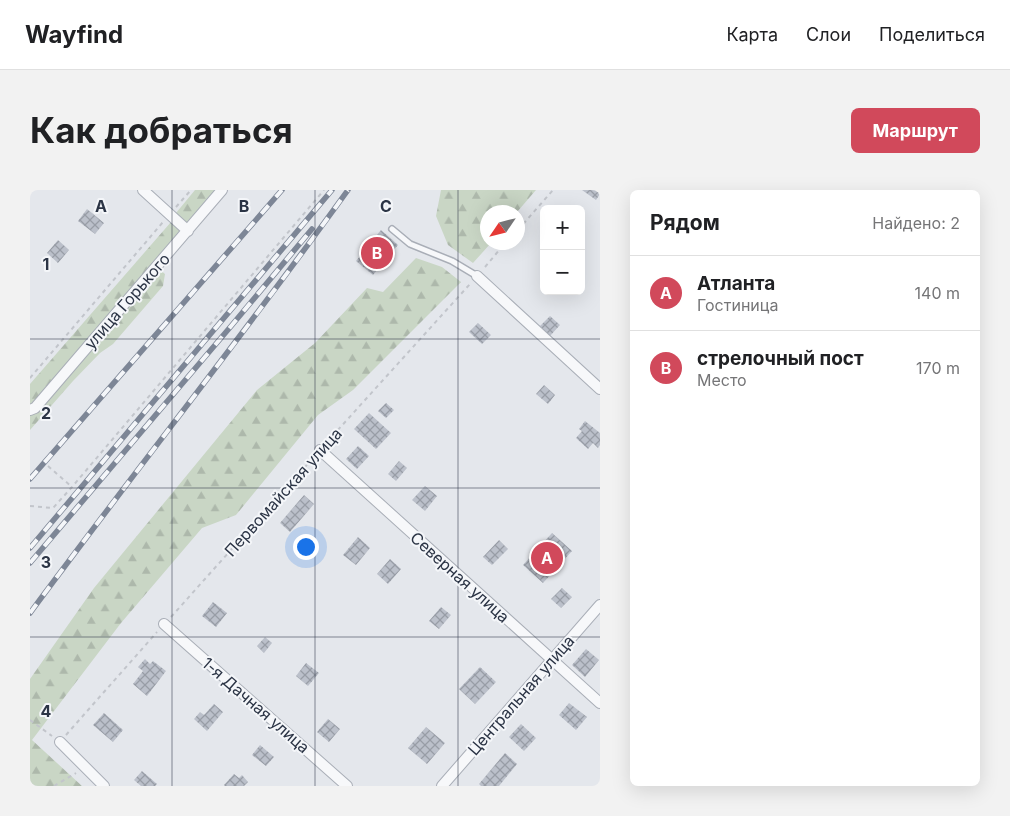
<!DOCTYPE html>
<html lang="ru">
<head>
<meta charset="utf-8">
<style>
	:root { --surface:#fff; --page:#f2f2f2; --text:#202124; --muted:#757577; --line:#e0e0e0; --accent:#d1495b }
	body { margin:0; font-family:Inter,sans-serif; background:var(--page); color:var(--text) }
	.controls { position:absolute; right:15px; top:15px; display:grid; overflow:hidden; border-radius:8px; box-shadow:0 5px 20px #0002 }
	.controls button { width:45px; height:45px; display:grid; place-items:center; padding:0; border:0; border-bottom:1px solid var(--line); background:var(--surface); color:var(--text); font:25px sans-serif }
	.compass { position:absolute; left:450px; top:15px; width:45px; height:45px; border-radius:50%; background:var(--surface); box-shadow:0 5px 20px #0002; rotate:235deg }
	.you { position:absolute; left:275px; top:356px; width:18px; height:18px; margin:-12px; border:4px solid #fff; border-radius:50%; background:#1a73e8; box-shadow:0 0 0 8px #1a73e833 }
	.badge { display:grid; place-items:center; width:32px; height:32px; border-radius:50%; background:var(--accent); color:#fff; font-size:16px; font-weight:700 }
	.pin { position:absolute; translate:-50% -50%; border:2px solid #fff; box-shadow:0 1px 5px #0006 }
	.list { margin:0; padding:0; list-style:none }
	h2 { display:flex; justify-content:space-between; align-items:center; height:65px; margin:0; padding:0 20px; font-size:21px }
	h2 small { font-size:16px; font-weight:400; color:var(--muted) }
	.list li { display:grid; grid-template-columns:32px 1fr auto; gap:15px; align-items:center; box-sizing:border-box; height:75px; padding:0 20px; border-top:1px solid var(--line) }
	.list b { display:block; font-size:19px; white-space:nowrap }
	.list p { margin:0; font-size:16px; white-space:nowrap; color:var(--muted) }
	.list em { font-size:16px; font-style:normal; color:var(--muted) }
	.map { position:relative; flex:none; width:570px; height:596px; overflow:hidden; border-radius:8px }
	header { display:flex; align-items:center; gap:30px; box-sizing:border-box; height:70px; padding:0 25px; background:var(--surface); border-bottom:1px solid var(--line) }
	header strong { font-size:24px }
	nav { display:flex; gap:28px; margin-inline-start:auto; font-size:18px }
	.intro { display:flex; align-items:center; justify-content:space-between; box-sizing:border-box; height:120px; padding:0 30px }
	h1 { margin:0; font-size:35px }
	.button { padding:12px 22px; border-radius:8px; background:var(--accent); color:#fff; font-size:18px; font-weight:700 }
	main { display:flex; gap:30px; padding:0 30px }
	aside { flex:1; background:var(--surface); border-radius:8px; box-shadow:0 5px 20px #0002 }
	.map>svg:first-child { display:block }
	.forest { fill:url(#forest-firs) }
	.building { fill:url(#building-cross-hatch) }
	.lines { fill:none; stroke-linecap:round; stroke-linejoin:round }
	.service-casing { stroke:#a9aeb7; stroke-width:8 }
	.minor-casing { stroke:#a9aeb7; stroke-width:12 }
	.path { stroke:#c2c5cb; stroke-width:2; stroke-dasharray:4 4; stroke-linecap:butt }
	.service { stroke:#f7f8fa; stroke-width:5 }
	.minor { stroke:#f7f8fa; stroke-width:10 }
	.rail-casing { stroke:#7d8696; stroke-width:5.5 }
	.rail { stroke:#f4f6f9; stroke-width:4; stroke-dasharray:11; stroke-linecap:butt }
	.grid { fill:none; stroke:#2b3445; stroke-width:1; stroke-opacity:0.55 }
	.labels { text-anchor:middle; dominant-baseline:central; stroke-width:4; stroke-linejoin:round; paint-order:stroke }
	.street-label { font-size:16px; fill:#2b3445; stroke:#f4f6f9 }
	.grid-label { font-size:16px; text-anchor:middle; font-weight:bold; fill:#2b3445; stroke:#f4f6f9; stroke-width:4; stroke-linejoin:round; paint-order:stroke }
</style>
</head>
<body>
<header>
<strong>Wayfind</strong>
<nav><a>Карта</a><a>Слои</a><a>Поделиться</a></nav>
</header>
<div class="intro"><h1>Как добраться</h1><a class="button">Маршрут</a></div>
<main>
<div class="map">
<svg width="570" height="596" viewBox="0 0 570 596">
	<defs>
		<pattern id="forest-firs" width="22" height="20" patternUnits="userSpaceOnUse" patternTransform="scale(1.25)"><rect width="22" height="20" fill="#c9d6c5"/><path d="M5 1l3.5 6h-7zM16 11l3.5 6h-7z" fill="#adb8ab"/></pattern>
		<pattern id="building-cross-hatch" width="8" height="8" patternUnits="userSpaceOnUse" patternTransform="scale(1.25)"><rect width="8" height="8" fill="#bbc0ca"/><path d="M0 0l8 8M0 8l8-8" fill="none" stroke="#989da6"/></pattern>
	</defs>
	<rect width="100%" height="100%" fill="#e4e7ec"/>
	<path class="forest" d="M165,0H186L158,34L146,23Z
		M411,0H506L487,22H458V52L461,53L443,73L418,55L406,26Z
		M141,32L152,41L3,214L0,215V194Z
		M386,68L412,77L431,92L323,200L288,225L206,325L172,338L91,433L2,550L52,596H0V489L64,398L227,200L285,153L337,98L353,102Z
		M129,79L135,84L133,96L83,154L70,163L43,191L0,240V224Z"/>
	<path class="building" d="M552,0H570V4L566,10Z
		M57,19L74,33L65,44L48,31Z
		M351,40L368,55L343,85L326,71Z
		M28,50L39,60L28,73L17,63Z
		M520,126L530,135L520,146L510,136Z
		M448,133L461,145L452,154L439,142Z
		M514,195L525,205L518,214L506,204Z
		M356,213L364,220L356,228L348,221Z
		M339,223L361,243L346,259L324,239Z
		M555,231L570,243V255L568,258L563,253L558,259L546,248L552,241L549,239Z
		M328,256L339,266L327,279L316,269Z
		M369,271L377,278L366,291L358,284Z
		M395,296L407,306L395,321L382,310Z
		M274,305L284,314L260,342L250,333Z
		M522,343L542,361L513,393L493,375Z
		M328,347L340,358L326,375L313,365Z
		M469,350L478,359L462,375L453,367Z
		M360,369L371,379L358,394L347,384Z
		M532,398L542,407L531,418L521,409Z
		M183,412L197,423L186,437L172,426Z
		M411,417L421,425L409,439L399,431Z
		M235,447L242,453L234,463L227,456Z
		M556,459L569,470L555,487L542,475Z
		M115,469L120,474L123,471L136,481L117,506L103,494L113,481L108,477Z
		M276,473L289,483L278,496L266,486Z
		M450,477L466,492L445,514L429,499Z
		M539,513L557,527L546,540L529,525Z
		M184,514L193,522L177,541L164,529L170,522L174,525Z
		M74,523L93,540L83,552L63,535Z
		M298,529L310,539L299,552L287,542Z
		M491,534L506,548L494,561L479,547Z
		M396,537L415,553L397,574L378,558Z
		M230,555L244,567L236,576L222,565Z
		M475,563L487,574L469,596H451L449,594Z
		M112,581L127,594L125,596H111L104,590Z
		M204,584L209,588L212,585L218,592L214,596H195L194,595Z"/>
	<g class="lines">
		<defs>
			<path id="service" d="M362,39L380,54L422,71L447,86"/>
			<path id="minor" d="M113,0L158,41
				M447,86L570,199
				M0,220L5,218L192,0
				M290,260L570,513
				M134,434L317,596
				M30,552L74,596
				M412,596L570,415"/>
		</defs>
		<use href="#service" class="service-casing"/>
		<use href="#minor" class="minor-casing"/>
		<path class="path" d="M146,17L161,0
			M488,40L523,0
			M455,77L476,52
			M0,188L133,32
			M297,252L440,94
			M18,276L42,297
			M0,316L23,318L42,297L294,0
			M141,427L283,268
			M0,530L22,546
			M36,545L127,442
			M24,596L46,583"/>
		<use href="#service" class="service"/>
		<use href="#minor" class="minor"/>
		<defs>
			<path id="rail" d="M0,289L252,0
				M0,358L302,0
				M0,373L202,135L282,39
				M0,423C105,281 215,143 318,0"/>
		</defs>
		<use href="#rail" class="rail-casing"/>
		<use href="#rail" class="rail"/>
	</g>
	<path class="grid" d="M142,0V596M285,0V596M428,0V596M0,149H570M0,298H570M0,447H570"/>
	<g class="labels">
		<g class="street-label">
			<text transform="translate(97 111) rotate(-49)">улица Горького</text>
			<text transform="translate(253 302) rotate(-48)">Первомайская улица</text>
			<text transform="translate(430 387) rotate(42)">Северная улица</text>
			<text transform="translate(491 505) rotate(-49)">Центральная улица</text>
			<text transform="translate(226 515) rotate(41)">1-я Дачная улица</text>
		</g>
	</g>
	<g class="grid-label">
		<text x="71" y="22">A</text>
		<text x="214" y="22">B</text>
		<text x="356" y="22">C</text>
		<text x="16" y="80">1</text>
		<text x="16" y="229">2</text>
		<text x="16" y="378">3</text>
		<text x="16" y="527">4</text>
	</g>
</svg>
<div class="controls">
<button>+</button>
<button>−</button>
</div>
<svg class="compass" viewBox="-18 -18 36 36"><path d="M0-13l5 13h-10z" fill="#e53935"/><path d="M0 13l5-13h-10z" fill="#757577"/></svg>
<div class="you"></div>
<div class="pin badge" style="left:517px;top:368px">A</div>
<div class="pin badge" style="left:347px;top:63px">B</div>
</div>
<aside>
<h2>Рядом<small>Найдено: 2</small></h2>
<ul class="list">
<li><span class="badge">A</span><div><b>Атланта</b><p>Гостиница</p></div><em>140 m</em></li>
<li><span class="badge">B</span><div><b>стрелочный пост</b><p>Место</p></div><em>170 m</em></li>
</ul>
</aside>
</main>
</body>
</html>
